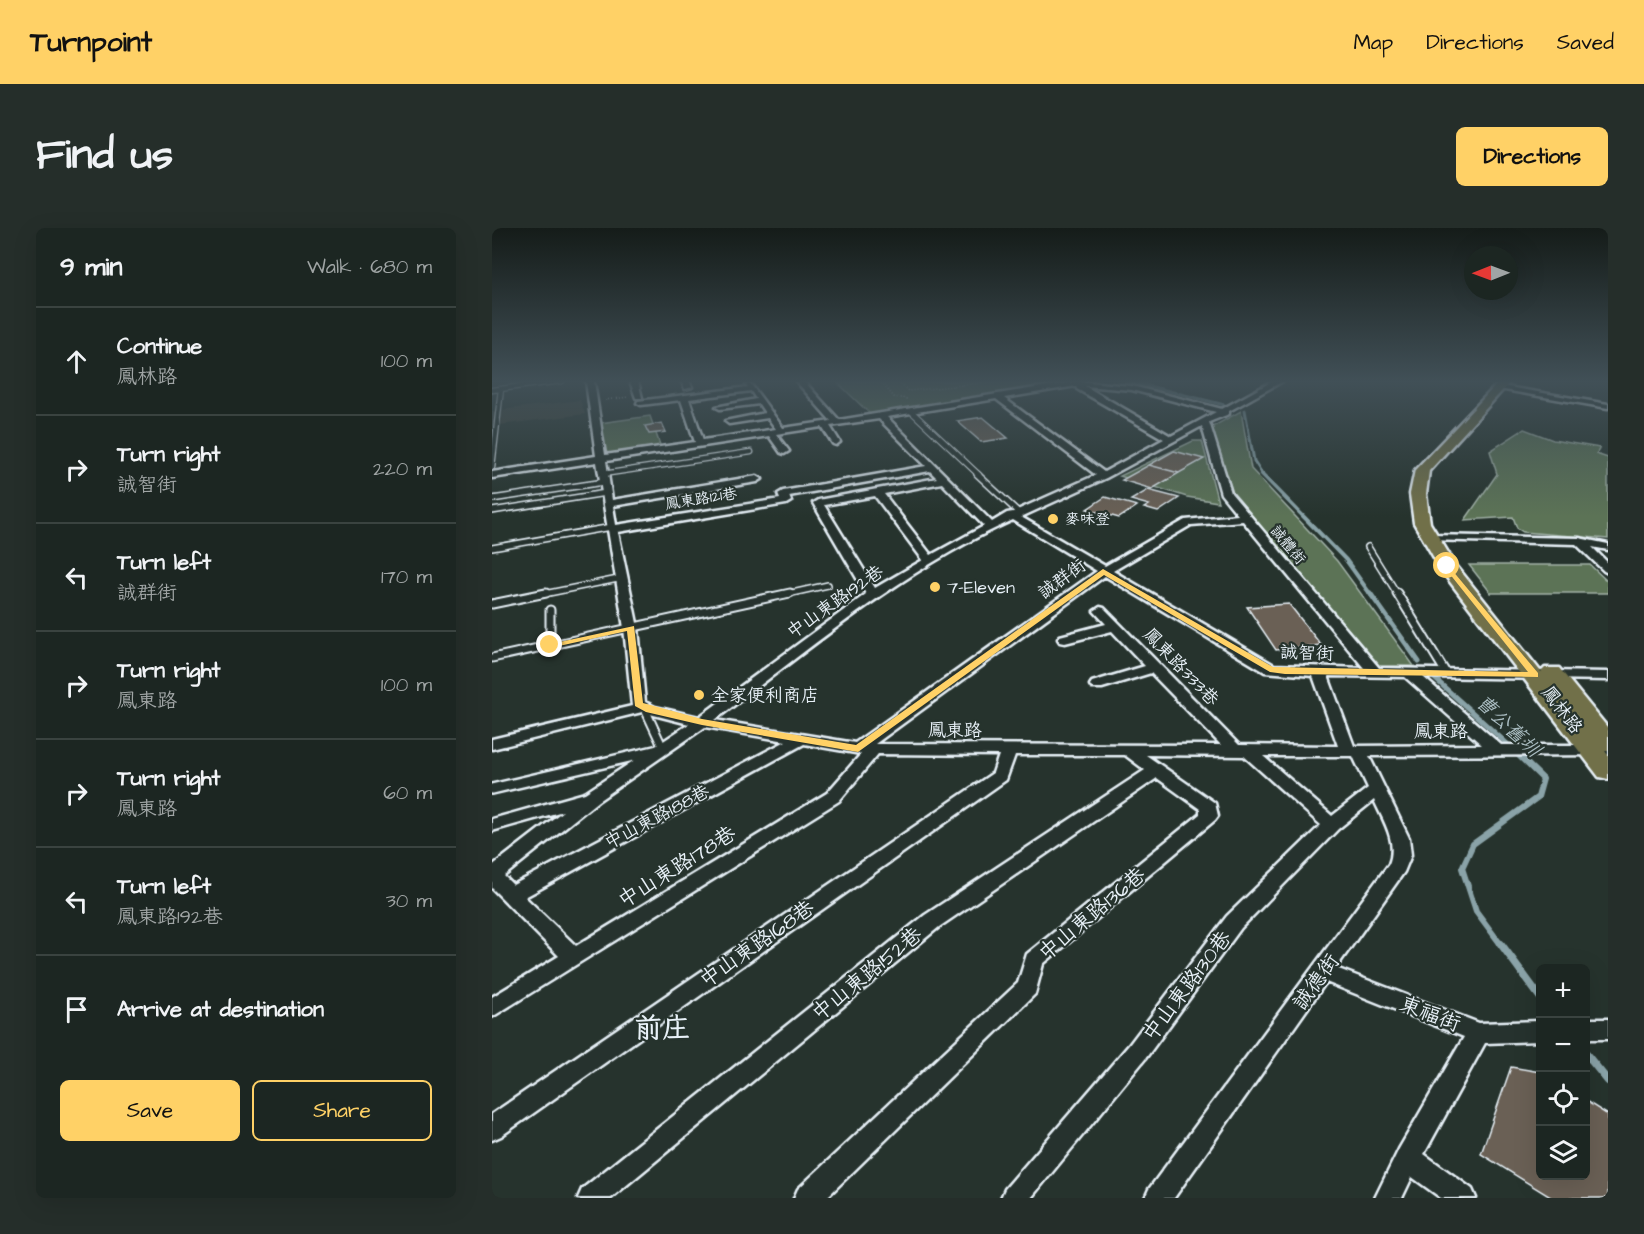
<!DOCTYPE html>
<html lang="en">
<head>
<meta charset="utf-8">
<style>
	:root { --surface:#1c2622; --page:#252e2a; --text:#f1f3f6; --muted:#a0a5a5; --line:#3a4340; --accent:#ffd166 }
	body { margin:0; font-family:"Architects Daughter","LXGW WenKai TC",sans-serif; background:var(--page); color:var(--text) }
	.controls { position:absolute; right:18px; bottom:18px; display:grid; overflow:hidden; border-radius:9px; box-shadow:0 6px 24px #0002 }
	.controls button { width:54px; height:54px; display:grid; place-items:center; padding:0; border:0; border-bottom:2px solid var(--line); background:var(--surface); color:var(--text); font:30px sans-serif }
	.compass { position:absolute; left:972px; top:18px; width:54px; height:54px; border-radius:50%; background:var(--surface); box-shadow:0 6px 24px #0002; rotate:269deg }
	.stop { position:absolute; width:18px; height:18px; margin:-14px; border:4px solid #ffd166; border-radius:50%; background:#fff }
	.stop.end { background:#ffd166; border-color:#fff; box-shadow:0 2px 6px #0008 }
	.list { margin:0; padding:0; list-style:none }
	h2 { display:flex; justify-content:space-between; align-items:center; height:78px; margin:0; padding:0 24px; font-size:26px }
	h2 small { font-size:20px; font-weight:400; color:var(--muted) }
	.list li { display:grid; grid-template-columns:39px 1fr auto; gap:18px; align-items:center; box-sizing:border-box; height:108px; padding:0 24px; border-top:2px solid var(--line) }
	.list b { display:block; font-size:22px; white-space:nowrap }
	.list p { margin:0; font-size:20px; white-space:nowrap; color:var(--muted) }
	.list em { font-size:20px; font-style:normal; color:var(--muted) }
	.actions { display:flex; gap:12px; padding:18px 24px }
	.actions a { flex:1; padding:14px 0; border:2px solid var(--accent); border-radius:9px; text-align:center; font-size:21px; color:var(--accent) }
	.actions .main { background:var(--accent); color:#111 }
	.icon { flex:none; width:33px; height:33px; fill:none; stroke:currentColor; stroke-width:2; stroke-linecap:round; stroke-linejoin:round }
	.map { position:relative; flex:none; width:1116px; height:970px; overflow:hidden; border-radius:9px }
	header { display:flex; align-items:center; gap:36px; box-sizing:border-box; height:84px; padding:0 30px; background:var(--accent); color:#111 }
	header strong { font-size:28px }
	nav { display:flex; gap:33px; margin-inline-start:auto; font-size:21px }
	.intro { display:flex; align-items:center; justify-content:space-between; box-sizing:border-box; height:144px; padding:0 36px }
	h1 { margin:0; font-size:42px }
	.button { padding:15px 27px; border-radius:9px; background:var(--accent); color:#111; font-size:21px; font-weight:700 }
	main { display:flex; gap:36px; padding:0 36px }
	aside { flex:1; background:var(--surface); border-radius:9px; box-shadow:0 6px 24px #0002 }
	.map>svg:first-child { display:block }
	.built { fill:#3a4039 }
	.green { fill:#5c7357; stroke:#a2b2a8; stroke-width:1.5 }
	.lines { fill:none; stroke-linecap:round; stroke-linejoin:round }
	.stream-far4 { stroke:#8aa3a8; stroke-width:3 }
	.stream-far3 { stroke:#8aa3a8; stroke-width:4 }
	.stream-far2 { stroke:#8aa3a8; stroke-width:5 }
	.stream-far1 { stroke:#8aa3a8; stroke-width:6 }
	.stream { stroke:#8aa3a8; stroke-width:8 }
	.building { fill:#6a6054; stroke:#e8f1f8; stroke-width:1.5 }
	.lane-far3-casing { stroke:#e8f1f8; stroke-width:7 }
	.lane-far2-casing { stroke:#e8f1f8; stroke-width:8 }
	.lane-far1-casing { stroke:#e8f1f8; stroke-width:11 }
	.lane-casing { stroke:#e8f1f8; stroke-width:14 }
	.street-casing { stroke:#e8f1f8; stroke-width:5 }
	.primary-casing { stroke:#e8f1f8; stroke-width:5 }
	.path { stroke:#e8f1f8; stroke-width:1.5; stroke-dasharray:1 2; stroke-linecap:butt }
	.lane-far3 { stroke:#26332d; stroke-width:4.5 }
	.lane-far2 { stroke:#26332d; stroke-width:5 }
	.lane-far1 { stroke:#26332d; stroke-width:7 }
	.lane { stroke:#26332d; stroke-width:9 }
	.street { fill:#26332d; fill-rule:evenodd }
	.primary { fill:#71704a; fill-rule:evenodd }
	.route { fill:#ffd166 }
	.poi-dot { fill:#ffd166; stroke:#26332d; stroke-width:2 }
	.labels { text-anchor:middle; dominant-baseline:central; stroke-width:4.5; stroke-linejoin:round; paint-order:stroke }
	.far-street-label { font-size:15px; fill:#e8f1f8; stroke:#26332d }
	.far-poi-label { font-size:15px; fill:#e8f1f8; stroke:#26332d; text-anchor:start }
	.street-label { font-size:18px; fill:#e8f1f8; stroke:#26332d }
	.poi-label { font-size:18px; fill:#e8f1f8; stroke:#26332d; text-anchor:start }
	.water-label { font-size:20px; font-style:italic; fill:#aabdc2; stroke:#26332d }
	.near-street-label { font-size:21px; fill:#e8f1f8; stroke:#26332d }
	.near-district-label { font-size:28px; font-weight:bold; fill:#e8f1f8; stroke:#26332d }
</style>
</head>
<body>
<header>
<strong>Turnpoint</strong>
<nav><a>Map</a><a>Directions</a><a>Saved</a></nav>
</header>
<div class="intro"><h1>Find us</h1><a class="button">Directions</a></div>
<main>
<aside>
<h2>9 min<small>Walk · 680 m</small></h2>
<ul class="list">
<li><svg class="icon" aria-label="ahead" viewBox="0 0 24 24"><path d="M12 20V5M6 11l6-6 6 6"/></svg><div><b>Continue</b><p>鳳林路</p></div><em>100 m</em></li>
<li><svg class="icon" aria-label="right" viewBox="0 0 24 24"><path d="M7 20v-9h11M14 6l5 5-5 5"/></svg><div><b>Turn right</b><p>誠智街</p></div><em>220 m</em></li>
<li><svg class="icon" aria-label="left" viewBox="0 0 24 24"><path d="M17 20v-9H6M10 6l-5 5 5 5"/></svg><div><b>Turn left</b><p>誠群街</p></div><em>170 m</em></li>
<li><svg class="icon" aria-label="right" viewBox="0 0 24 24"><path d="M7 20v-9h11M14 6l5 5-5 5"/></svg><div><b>Turn right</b><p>鳳東路</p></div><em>100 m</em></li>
<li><svg class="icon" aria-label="right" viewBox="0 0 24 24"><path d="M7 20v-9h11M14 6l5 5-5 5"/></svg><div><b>Turn right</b><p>鳳東路</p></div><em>60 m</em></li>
<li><svg class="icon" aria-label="left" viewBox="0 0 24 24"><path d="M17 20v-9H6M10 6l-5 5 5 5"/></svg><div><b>Turn left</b><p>鳳東路192巷</p></div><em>30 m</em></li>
<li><svg class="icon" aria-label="arrive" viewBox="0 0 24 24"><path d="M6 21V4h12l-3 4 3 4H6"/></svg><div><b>Arrive at destination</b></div></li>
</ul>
<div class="actions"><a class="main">Save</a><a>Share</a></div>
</aside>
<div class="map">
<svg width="1116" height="970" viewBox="0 0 1116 970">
	<rect width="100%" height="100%" fill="#26332d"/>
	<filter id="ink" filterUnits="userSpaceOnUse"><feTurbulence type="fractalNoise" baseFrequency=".0167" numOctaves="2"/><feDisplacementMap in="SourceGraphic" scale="12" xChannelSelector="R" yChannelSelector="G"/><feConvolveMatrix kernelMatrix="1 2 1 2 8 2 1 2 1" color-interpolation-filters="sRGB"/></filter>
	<g filter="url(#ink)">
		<path class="built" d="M88,172L93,186L0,198V183Z"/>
		<path class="green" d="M344,153H571L572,156L379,187Z
			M749,183L759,241L845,333L922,438H888L741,266L720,199Z
			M158,188L169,220L125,226L114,224L108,195Z
			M1032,201L1061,212L1108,220L1104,226L1116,230V311L1031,304L1025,300L1021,289L973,292L1005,246L998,223Z
			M701,213H710L726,274L695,269L628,248Z
			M977,337H1098L1116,354V365H999Z"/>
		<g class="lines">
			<path class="stream-far4" d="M637,153L733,177
				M753,182L762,233L771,247"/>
			<path class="stream-far3" d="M770,246L854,332L879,367"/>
			<path class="stream-far2" d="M878,365L927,434
				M941,449L1020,520"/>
			<path class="stream-far1" d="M1010,718L984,683L970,640L981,616L1046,569L1051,551L1018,519"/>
			<path class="stream" d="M1009,716L1048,769
				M1094,826L1116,853"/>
		</g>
		<path class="building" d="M491,189L516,210L489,214L465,193Z
			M170,195L174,204L157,206L153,198Z
			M682,223L712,231L687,245L657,237Z
			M657,237L687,245L660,261L630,252Z
			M656,262L687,270L666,284L652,280L657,277L639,272Z
			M613,269L645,278L627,290L595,281Z
			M797,376L829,417L784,422L755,379Z
			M1019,839L1048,844V948H1094V873L1116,887V970H1060L989,926Z"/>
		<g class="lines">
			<defs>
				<path id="lane-far3" d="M0,162L70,153
					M419,183L487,247
					M0,239L9,161
					M111,246L259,224"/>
				<path id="lane-far2" d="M111,246H113
					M485,246L526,284
					M0,271L112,254
					M0,283L114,265
					M876,319L906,367
					M0,320L120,299
					M47,367L131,350
					M291,367L336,357"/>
				<path id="lane-far1" d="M905,365L954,445
					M0,376L54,365
					M58,382V417
					M0,430L298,365
					M152,479L171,520"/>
				<path id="lane" d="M0,561L171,521L170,519"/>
				<path id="street" d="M94,153H102L113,227L203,214L189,172L149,177L145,175L146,173L256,159L254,157L258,155L291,200L339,193L304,153H312L347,192L585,153L640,158L730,181L781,153H791L737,183V186L717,194L739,265L887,440L1116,444V452L931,449L1009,517H1116V527L877,528L917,610L919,627L912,644L844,740L987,795L1048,793V813L993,815L932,926L980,961L984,970H949L920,949L910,970H883L907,921L972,809L834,754L682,970H653L657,961L897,636C906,614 891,592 882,572L846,601L749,700L653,831L539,970H509L513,961L637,817L735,688L829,597L752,528L654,527L723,575L726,588L723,592L551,736L543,766L334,970H302L306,961L526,755L535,726L708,586V581L665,550L447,699L119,970H86L90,961L433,687L653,542L633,527H523L514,552L9,908L0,912V886L501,545L507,527L386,526L347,573L0,789V769L67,728L0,660V638L71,583L0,603V591L93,565L197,496L150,484L0,521V511L140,478L132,400L105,234L0,250V244L104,228ZM584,158L585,161L672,211L612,244L512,170ZM593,158L640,162L724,184L679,208ZM259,163L264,171L224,179L228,181L267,176L273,185L233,193L237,196L276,190L284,201L211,212L197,171ZM504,171L604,247L521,284L515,285L500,294L395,189ZM387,191L434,238L291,263L286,266L288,271L124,297L121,278L265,254L270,251L265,248L120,272L114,233L277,208L289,225L292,226L297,223L284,206L330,199L341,216L344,217L348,214L338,198ZM710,198L729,266L746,287L693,292L613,338L529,289L614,250ZM438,243L445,250L326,272L321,275L374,366L207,489L163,479L153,474L146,400L126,304L294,276L299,273L297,268ZM450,255L492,298L439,327L392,266ZM383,268L431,332L383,360L332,277ZM521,292L605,343L363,515L223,492C318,420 412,341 521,292ZM751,293L872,440L782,437L621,343L699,297ZM613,348L773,444L821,448L846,518L747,517L612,380L608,379L602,383L614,396L568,408L566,411L568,414L573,415L620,403L653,438L600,454L598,457L600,460H610L659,445L729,517L383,516ZM836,448L913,449L990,517L862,518ZM213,499L294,513L21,657L12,648L106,573ZM312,516L369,526L335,565L84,718L33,669ZM771,528H861L876,560L840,588Z
					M138,153H146L150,170H144Z
					M189,153H197L200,159L193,161Z
					M1004,157L1116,176V180L1007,161Z
					M937,307L1087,310L1116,316V322L1100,319L1116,335V345L1112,343L1084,316L933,312V308Z
					M1094,791H1116V811H1094Z"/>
				<path id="primary" d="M1008,153H1019L937,243L934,266L938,295L963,336L1049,444L1053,440H1067L1116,500V523H1113L1116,527V551L1107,549L949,342L922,295L918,266L923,242Z"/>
			</defs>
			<use href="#lane-far3" class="lane-far3-casing"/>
			<use href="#lane-far2" class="lane-far2-casing"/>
			<use href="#lane-far1" class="lane-far1-casing"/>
			<use href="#lane" class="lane-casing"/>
			<use href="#street" class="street-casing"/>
			<use href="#primary" class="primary-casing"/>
			<path class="path" d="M388,153L402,169L415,171
				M407,153L416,163L506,153
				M113,172L136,169"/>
			<use href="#lane-far3" class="lane-far3"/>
			<use href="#lane-far2" class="lane-far2"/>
			<use href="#lane-far1" class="lane-far1"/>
			<use href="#lane" class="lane"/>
			<use href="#street" class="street"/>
			<use href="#primary" class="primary"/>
		</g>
	</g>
	<linearGradient id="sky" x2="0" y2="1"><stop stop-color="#151c19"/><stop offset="0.53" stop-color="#415057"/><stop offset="1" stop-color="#415057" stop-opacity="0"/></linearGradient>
	<rect width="1116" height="289" fill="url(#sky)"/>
	<path class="route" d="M955,336L1046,445V449L793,446L778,444L612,347L366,524L210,497L154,484L143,478L135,403L58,420L54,417L142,398L151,475L210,491L364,517L611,341L781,439L1036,444L953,340Z"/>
	<g class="poi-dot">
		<circle cx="561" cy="291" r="6"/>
		<circle cx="443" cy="359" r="6"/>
		<circle cx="207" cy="467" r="6"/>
	</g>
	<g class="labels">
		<g class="far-street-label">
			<text transform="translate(209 271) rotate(-9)">鳳東路121巷</text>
			<text transform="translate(796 317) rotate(50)">誠體街</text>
		</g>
		<g class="far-poi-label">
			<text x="573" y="291">麥味登</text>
		</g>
		<g class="street-label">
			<text transform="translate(570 351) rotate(-36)">誠群街</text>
			<text transform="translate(343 374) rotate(-35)">中山東路192巷</text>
			<text transform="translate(815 425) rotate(2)">誠智街</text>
			<text transform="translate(689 439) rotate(46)">鳳東路333巷</text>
			<text transform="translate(1070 482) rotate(53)">鳳林路</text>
			<text x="463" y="502">鳳東路</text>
			<text x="949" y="503">鳳東路</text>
			<text transform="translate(165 589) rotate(-28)">中山東路188巷</text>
		</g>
		<g class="poi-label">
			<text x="455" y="359">7-Eleven</text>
			<text x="219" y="467">全家便利商店</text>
		</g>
		<g class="water-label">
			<text transform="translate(1016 498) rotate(43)">曹公舊圳</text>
		</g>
		<g class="near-street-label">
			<text transform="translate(185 639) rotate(-32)">中山東路178巷</text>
			<text transform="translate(600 686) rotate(-40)">中山東路136巷</text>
			<text transform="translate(265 716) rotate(-35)">中山東路168巷</text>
			<text transform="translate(375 746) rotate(-39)">中山東路152巷</text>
			<text transform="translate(824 754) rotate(-54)">誠德街</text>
			<text transform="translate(695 758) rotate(-53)">中山東路130巷</text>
			<text transform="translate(938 786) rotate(21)">東福街</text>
		</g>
		<g class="near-district-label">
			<text x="170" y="800">前庄</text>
		</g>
	</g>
</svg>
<div class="controls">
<button>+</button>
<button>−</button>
<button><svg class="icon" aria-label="locate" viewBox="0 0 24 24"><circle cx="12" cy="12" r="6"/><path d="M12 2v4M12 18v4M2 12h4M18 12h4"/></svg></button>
<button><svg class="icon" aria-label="layers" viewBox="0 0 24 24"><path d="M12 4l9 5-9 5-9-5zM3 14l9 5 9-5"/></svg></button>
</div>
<svg class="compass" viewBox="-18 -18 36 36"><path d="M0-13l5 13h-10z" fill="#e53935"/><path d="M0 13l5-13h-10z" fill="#a0a5a5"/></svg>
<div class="stop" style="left:955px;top:338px"></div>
<div class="stop end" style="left:58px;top:417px"></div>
</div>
</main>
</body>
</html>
